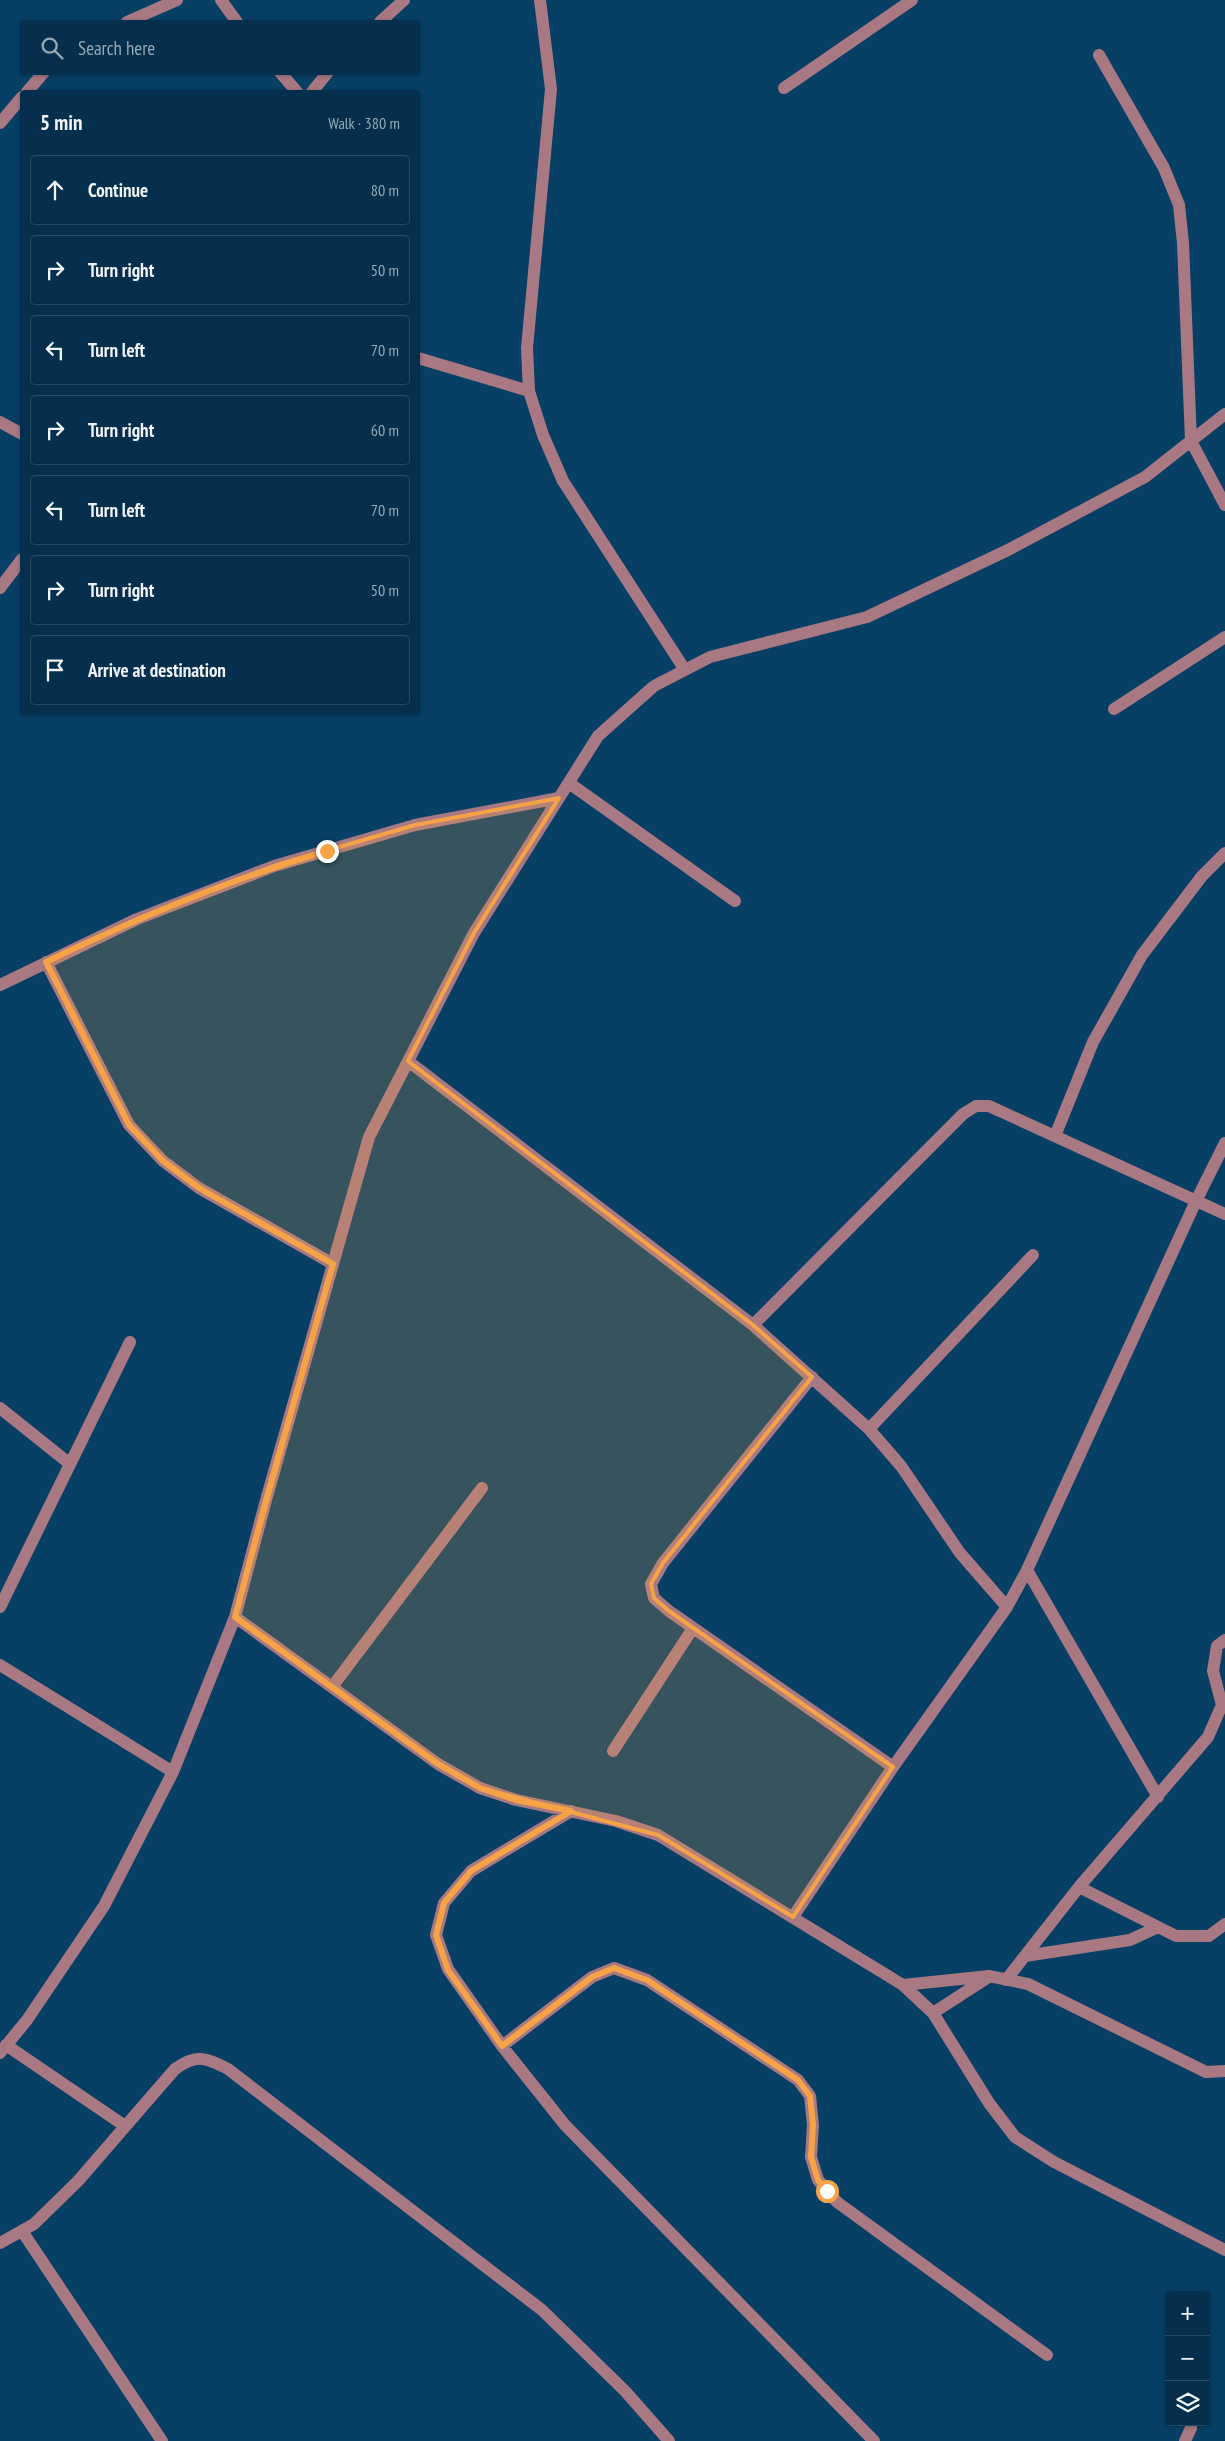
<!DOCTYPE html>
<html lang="en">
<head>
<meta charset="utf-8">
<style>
	:root { --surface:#052f4c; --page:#0e3753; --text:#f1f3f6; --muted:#97a9b5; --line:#264a64 }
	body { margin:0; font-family:"PT Sans Narrow",sans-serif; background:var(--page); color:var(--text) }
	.controls { position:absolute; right:15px; bottom:15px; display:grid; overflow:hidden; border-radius:5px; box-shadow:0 1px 4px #0004 }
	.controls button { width:45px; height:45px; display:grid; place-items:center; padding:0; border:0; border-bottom:1px solid var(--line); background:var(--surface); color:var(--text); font:25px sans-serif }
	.stop { position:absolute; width:15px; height:15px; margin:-11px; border:4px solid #f5a346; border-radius:50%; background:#fff }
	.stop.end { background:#f5a346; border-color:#fff; box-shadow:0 1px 5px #0008 }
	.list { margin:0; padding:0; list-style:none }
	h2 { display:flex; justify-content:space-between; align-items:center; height:65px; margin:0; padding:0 20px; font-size:21px }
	h2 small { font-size:16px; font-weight:400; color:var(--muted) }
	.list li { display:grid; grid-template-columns:32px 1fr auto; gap:15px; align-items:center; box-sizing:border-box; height:70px; margin:0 10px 10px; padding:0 10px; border:1px solid var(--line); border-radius:5px }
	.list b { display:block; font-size:19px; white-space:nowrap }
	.list em { font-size:16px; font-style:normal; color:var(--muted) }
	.icon { flex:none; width:28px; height:28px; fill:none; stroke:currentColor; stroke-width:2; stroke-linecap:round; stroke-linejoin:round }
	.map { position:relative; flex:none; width:1225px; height:2441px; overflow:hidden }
	.search { position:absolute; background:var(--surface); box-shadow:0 1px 4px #0004; left:20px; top:20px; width:400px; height:55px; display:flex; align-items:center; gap:12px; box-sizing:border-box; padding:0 18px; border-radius:5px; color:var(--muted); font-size:19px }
	.panel { position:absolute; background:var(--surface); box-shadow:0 1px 4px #0004; left:20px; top:90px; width:400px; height:625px; border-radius:5px }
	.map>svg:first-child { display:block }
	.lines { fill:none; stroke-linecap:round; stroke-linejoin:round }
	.minor { stroke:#a97983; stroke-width:12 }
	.route { stroke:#f5a346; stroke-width:6 }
	.marked { fill:#f5a346; fill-opacity:0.2; stroke:#f5a346; stroke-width:4; stroke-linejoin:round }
</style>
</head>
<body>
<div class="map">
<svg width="1225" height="2441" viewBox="0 0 1225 2441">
	<rect width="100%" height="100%" fill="#073f65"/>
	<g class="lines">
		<path class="minor" d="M221,0L237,22
			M540,0L551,89L527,348L529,391L543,435L563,481L685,670
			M127,22L177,0
			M380,22L404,0
			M1099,55L1164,168L1179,205L1183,243L1191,441L1225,505
			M280,72L297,92
			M784,88L912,0
			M27,92L44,72
			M312,92L328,72
			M0,123L22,97
			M418,358L529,391
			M0,422L22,434
			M0,588L22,559
			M1114,709L1225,637
			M569,783L735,901
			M46,962L129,1125L163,1161L199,1188L333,1264
			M0,985L137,919L274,866L415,825L559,798
			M408,1061L753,1325L869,1429L901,1466L960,1553L1007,1607
			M1055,1136L1093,1042L1142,955L1202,876L1225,853
			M753,1325L963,1114L976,1106H989L1225,1214
			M812,1377L663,1563L651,1584L654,1598L669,1611L893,1767
			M0,1408L70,1464
			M869,1429L1033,1255
			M1027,1570L1158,1797
			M0,1607L130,1342
			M235,1617L438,1764L480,1788L516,1800L616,1821L658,1835L903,1985L933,2013L989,2103L1015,2137L1054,2162L1225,2250
			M0,1665L173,1772
			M332,1687L482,1488
			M613,1751L693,1628
			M571,1811L471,1871L444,1903L436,1935L448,1969L502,2046L565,2125L874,2441
			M1079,1887L1176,1936H1209L1225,1924
			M793,1917L893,1767L1007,1607L1027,1570L1196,1201L1225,1143
			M1025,1956L1130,1940L1158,1927
			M1006,1980L1079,1887L1208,1737L1222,1705L1213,1671L1217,1646L1225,1640
			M903,1985L989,1976L1028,1984L1206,2072L1225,2071
			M933,2013L987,1978
			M6,2045L125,2126
			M502,2046L592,1977L614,1968L647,1980L798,2080L810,2096L813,2125L811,2157L818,2180L837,2202L1047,2355
			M0,2053L27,2020L104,1906L173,1772L235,1617L266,1500L369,1137L474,933L598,736L654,686L710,657L867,617L1008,550L1145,477L1225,414
			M22,2231L162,2441
			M0,2243L34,2224L78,2181L175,2069C197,2054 204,2057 228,2069L542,2310L625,2391L669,2441
			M1185,2441L1191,2428"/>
	</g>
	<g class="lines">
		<path class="route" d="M327,851C230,879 137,918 46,962L129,1125L163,1161L199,1188L333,1264L266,1500L235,1617L438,1764L480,1788L516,1800L571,1811L471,1871L444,1903L436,1935L448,1970L502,2046L592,1977L614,1968L647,1980L798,2080L810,2096L813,2125L811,2157L818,2180L827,2191"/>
	</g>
	<path class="marked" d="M559,798L474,933L408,1061L753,1325L812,1377L663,1563L651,1584L654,1598L669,1611L893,1767L793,1917L658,1835L480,1788L438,1764L235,1617L333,1264L199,1188L163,1161L129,1125L46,962L137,919L274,866L415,825Z"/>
</svg>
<div class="controls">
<button>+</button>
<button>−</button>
<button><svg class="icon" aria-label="layers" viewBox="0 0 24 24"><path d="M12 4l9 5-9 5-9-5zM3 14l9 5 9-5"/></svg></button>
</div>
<div class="stop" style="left:827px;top:2191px"></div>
<div class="stop end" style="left:327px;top:851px"></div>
<div class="search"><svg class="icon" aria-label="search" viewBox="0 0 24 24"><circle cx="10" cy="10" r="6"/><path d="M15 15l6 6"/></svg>Search here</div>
<section class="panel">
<h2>5 min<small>Walk · 380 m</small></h2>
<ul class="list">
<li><svg class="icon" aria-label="ahead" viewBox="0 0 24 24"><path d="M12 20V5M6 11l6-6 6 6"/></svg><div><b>Continue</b></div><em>80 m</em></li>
<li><svg class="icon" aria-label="right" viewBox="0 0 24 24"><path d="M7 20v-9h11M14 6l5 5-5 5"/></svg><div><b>Turn right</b></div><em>50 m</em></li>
<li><svg class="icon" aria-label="left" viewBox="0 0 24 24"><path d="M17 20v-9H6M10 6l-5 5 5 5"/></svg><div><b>Turn left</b></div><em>70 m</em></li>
<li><svg class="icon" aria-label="right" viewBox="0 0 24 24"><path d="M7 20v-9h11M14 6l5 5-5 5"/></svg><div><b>Turn right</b></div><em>60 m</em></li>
<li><svg class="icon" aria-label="left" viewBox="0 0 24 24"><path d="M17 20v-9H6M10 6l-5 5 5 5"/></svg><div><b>Turn left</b></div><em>70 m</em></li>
<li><svg class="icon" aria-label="right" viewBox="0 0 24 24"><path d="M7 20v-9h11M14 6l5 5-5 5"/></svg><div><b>Turn right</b></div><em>50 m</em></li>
<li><svg class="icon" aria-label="arrive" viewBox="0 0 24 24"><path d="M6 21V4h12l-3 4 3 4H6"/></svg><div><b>Arrive at destination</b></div></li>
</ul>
</section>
</div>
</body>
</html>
